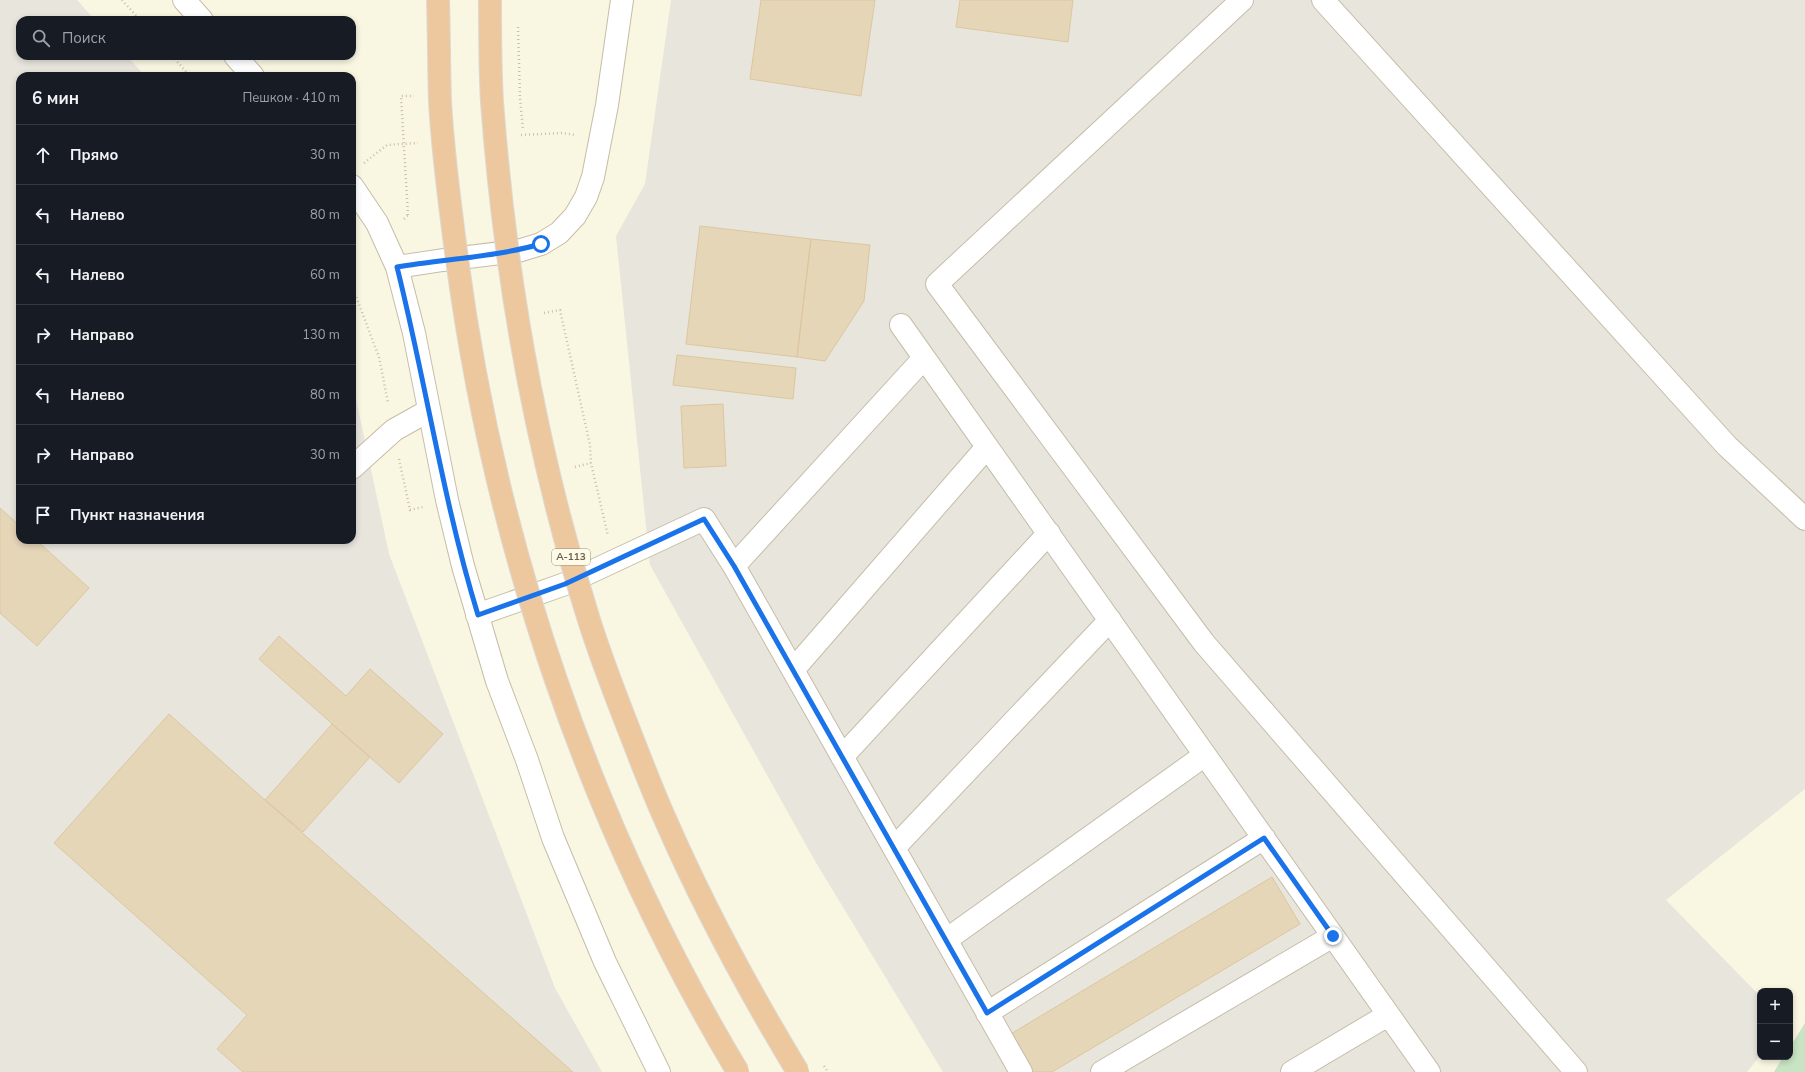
<!DOCTYPE html>
<html lang="ru">
<head>
<meta charset="utf-8">
<style>
	:root { --surface:#171b24; --page:#242831; --text:#f1f3f6; --muted:#9ea1a6; --line:#363941 }
	body { margin:0; font-family:"Nunito Sans",sans-serif; background:var(--page); color:var(--text) }
	.controls { position:absolute; right:12px; bottom:12px; display:grid; overflow:hidden; border-radius:8px; box-shadow:0 2px 6px #0003 }
	.controls button { width:36px; height:36px; display:grid; place-items:center; padding:0; border:0; border-bottom:1px solid var(--line); background:var(--surface); color:var(--text); font:20px sans-serif }
	.stop { position:absolute; width:12px; height:12px; margin:-9px; border:3px solid #1a73e8; border-radius:50%; background:#fff }
	.stop.end { background:#1a73e8; border-color:#fff; box-shadow:0 1px 4px #0008 }
	.list { margin:0; padding:0; list-style:none }
	h2 { display:flex; justify-content:space-between; align-items:center; height:52px; margin:0; padding:0 16px; font-size:17px }
	h2 small { font-size:13px; font-weight:400; color:var(--muted) }
	.list li { display:grid; grid-template-columns:26px 1fr auto; gap:12px; align-items:center; box-sizing:border-box; height:60px; padding:0 16px; border-top:1px solid var(--line) }
	.list b { display:block; font-size:15px; white-space:nowrap }
	.list em { font-size:13px; font-style:normal; color:var(--muted) }
	.icon { flex:none; width:22px; height:22px; fill:none; stroke:currentColor; stroke-width:2; stroke-linecap:round; stroke-linejoin:round }
	.map { position:relative; flex:none; width:1805px; height:1072px; overflow:hidden }
	.search { position:absolute; background:var(--surface); box-shadow:0 2px 6px #0003; left:16px; top:16px; width:340px; height:44px; display:flex; align-items:center; gap:10px; box-sizing:border-box; padding:0 14px; border-radius:12px; color:var(--muted); font-size:15px }
	.panel { position:absolute; background:var(--surface); box-shadow:0 2px 6px #0003; left:16px; top:72px; width:340px; height:472px; border-radius:12px }
	.map>svg:first-child { display:block }
	.industrial { fill:#e8e5dd }
	.green { fill:#c8e4c3 }
	.building { fill:#e6d6b8; stroke:#dcc69f }
	.lines { fill:none; stroke-linecap:round; stroke-linejoin:round }
	.minor-casing { stroke:#c6bda8; stroke-width:24 }
	.path { stroke:#cfbfa1; stroke-width:2.5; stroke-dasharray:1 3; stroke-linecap:butt }
	.minor { stroke:#fff; stroke-width:22 }
	.highway-bridge-casing { stroke:#dcd9d4; stroke-width:24; stroke-linecap:butt }
	.path-bridge { stroke:#cfbfa1; stroke-width:2.5; stroke-dasharray:1 3; stroke-linecap:butt }
	.highway-bridge { stroke:#edc89f; stroke-width:22 }
	.route { stroke:#1a73e8; stroke-width:5 }
	.labels { text-anchor:middle; dominant-baseline:central; stroke-width:3; stroke-linejoin:round; paint-order:stroke }
	.shield { fill:#fdfae8; stroke:#998f7b; stroke-width:1 }
	.shield-label { font-size:10px; font-weight:bold; fill:#6e614c }
</style>
</head>
<body>
<div class="map">
<svg width="1805" height="1072" viewBox="0 0 1805 1072">
	<rect width="100%" height="100%" fill="#f9f6e2"/>
	<path class="industrial" d="M0,0H77L95,20H20V56H127L145,76H20V540H352V380L389,554L555,988L602,1072H0Z
		M671,0H1805V789L1666,900L1760,996V1056L1747,1072H943L815,861L650,565L616,236L645,184Z"/>
	<path class="green" d="M1805,1023V1072H1774L1783,1057H1790V1047Z"/>
	<path class="building" d="M761,0H875L861,96L750,79Z
		M960,0H1073L1068,42L956,27Z
		M700,226L811,239L797,357L686,344Z
		M811,239L870,245L864,301L825,361L797,357Z
		M677,355L796,368L793,399L673,385Z
		M723,404L726,466L684,468L681,406Z
		M0,508L20,526V540H36L89,588L37,646L0,613Z
		M279,636L346,696L370,669L443,734L399,783L259,659Z
		M169,714L265,800L573,1072H243L217,1049L247,1015L54,843Z
		M332,724L370,757L303,832L265,800Z
		M1272,877L1300,924L1052,1072H1032L1009,1035Z"/>
	<g class="lines">
		<defs>
			<path id="minor" d="M184,0L202,20
				M1242,0L937,284L1204,643L1576,1072
				M1323,0L1727,446L1805,519
				M235,56L253,76
				M352,186L377,223L397,267L414,333L447,500L463,566L497,681L527,760L553,838L605,962L659,1072
				M397,267L443,260L518,251L541,244L559,233L575,216L586,197L593,177L607,105L622,0
				M901,325L1429,1072
				M924,358L734,566L1021,1072
				M352,468L394,430L428,411
				M477,615L565,584L704,519L734,566
				M793,670L987,447
				M842,757L1049,533
				M894,848L1110,620
				M946,940L1205,755
				M987,1013L1264,838
				M1102,1072L1333,936
				M1292,1072L1388,1015"/>
		</defs>
		<use href="#minor" class="minor-casing"/>
		<path class="path" d="M122,0L140,20
			M172,56L190,76
			M521,135L562,133L576,135
			M364,163L387,145L418,143
			M404,219L408,215
			M352,286L379,357L388,403
			M544,313L560,310L590,445L591,463L608,536
			M399,459L410,510L423,507
			M575,467L591,463"/>
		<use href="#minor" class="minor"/>
		<defs>
			<path id="highway-bridge" d="M438,0C439,34 439,68 440,102C443,154 450,207 457,259C495,546 589,823 738,1072
				M490,0C490,34 490,68 492,102C505,277 536,452 589,620C603,665 621,709 638,753C647,776 656,799 666,821C704,908 749,991 798,1072"/>
		</defs>
		<use href="#highway-bridge" class="highway-bridge-casing"/>
		<path class="path-bridge" d="M518,27L520,98L523,130
			M408,215L401,96H414
			M824,1066L828,1072"/>
		<use href="#highway-bridge" class="highway-bridge"/>
	</g>
	<g class="lines">
		<path class="route" d="M541,244C495,257 445,259 397,267C426,383 443,501 478,615L565,584L704,519L734,566L987,1013L1264,838L1333,936"/>
	</g>
	<g class="labels">
		<rect class="shield" x="552" y="549" width="38" height="16" rx="3"/>
		<g class="shield-label">
			<text x="571" y="557">А-113</text>
		</g>
	</g>
</svg>
<div class="controls">
<button>+</button>
<button>−</button>
</div>
<div class="stop" style="left:541px;top:244px"></div>
<div class="stop end" style="left:1333px;top:936px"></div>
<div class="search"><svg class="icon" aria-label="search" viewBox="0 0 24 24"><circle cx="10" cy="10" r="6"/><path d="M15 15l6 6"/></svg>Поиск</div>
<section class="panel">
<h2>6 мин<small>Пешком · 410 m</small></h2>
<ul class="list">
<li><svg class="icon" aria-label="ahead" viewBox="0 0 24 24"><path d="M12 20V5M6 11l6-6 6 6"/></svg><div><b>Прямо</b></div><em>30 m</em></li>
<li><svg class="icon" aria-label="left" viewBox="0 0 24 24"><path d="M17 20v-9H6M10 6l-5 5 5 5"/></svg><div><b>Налево</b></div><em>80 m</em></li>
<li><svg class="icon" aria-label="left" viewBox="0 0 24 24"><path d="M17 20v-9H6M10 6l-5 5 5 5"/></svg><div><b>Налево</b></div><em>60 m</em></li>
<li><svg class="icon" aria-label="right" viewBox="0 0 24 24"><path d="M7 20v-9h11M14 6l5 5-5 5"/></svg><div><b>Направо</b></div><em>130 m</em></li>
<li><svg class="icon" aria-label="left" viewBox="0 0 24 24"><path d="M17 20v-9H6M10 6l-5 5 5 5"/></svg><div><b>Налево</b></div><em>80 m</em></li>
<li><svg class="icon" aria-label="right" viewBox="0 0 24 24"><path d="M7 20v-9h11M14 6l5 5-5 5"/></svg><div><b>Направо</b></div><em>30 m</em></li>
<li><svg class="icon" aria-label="arrive" viewBox="0 0 24 24"><path d="M6 21V4h12l-3 4 3 4H6"/></svg><div><b>Пункт назначения</b></div></li>
</ul>
</section>
</div>
</body>
</html>
